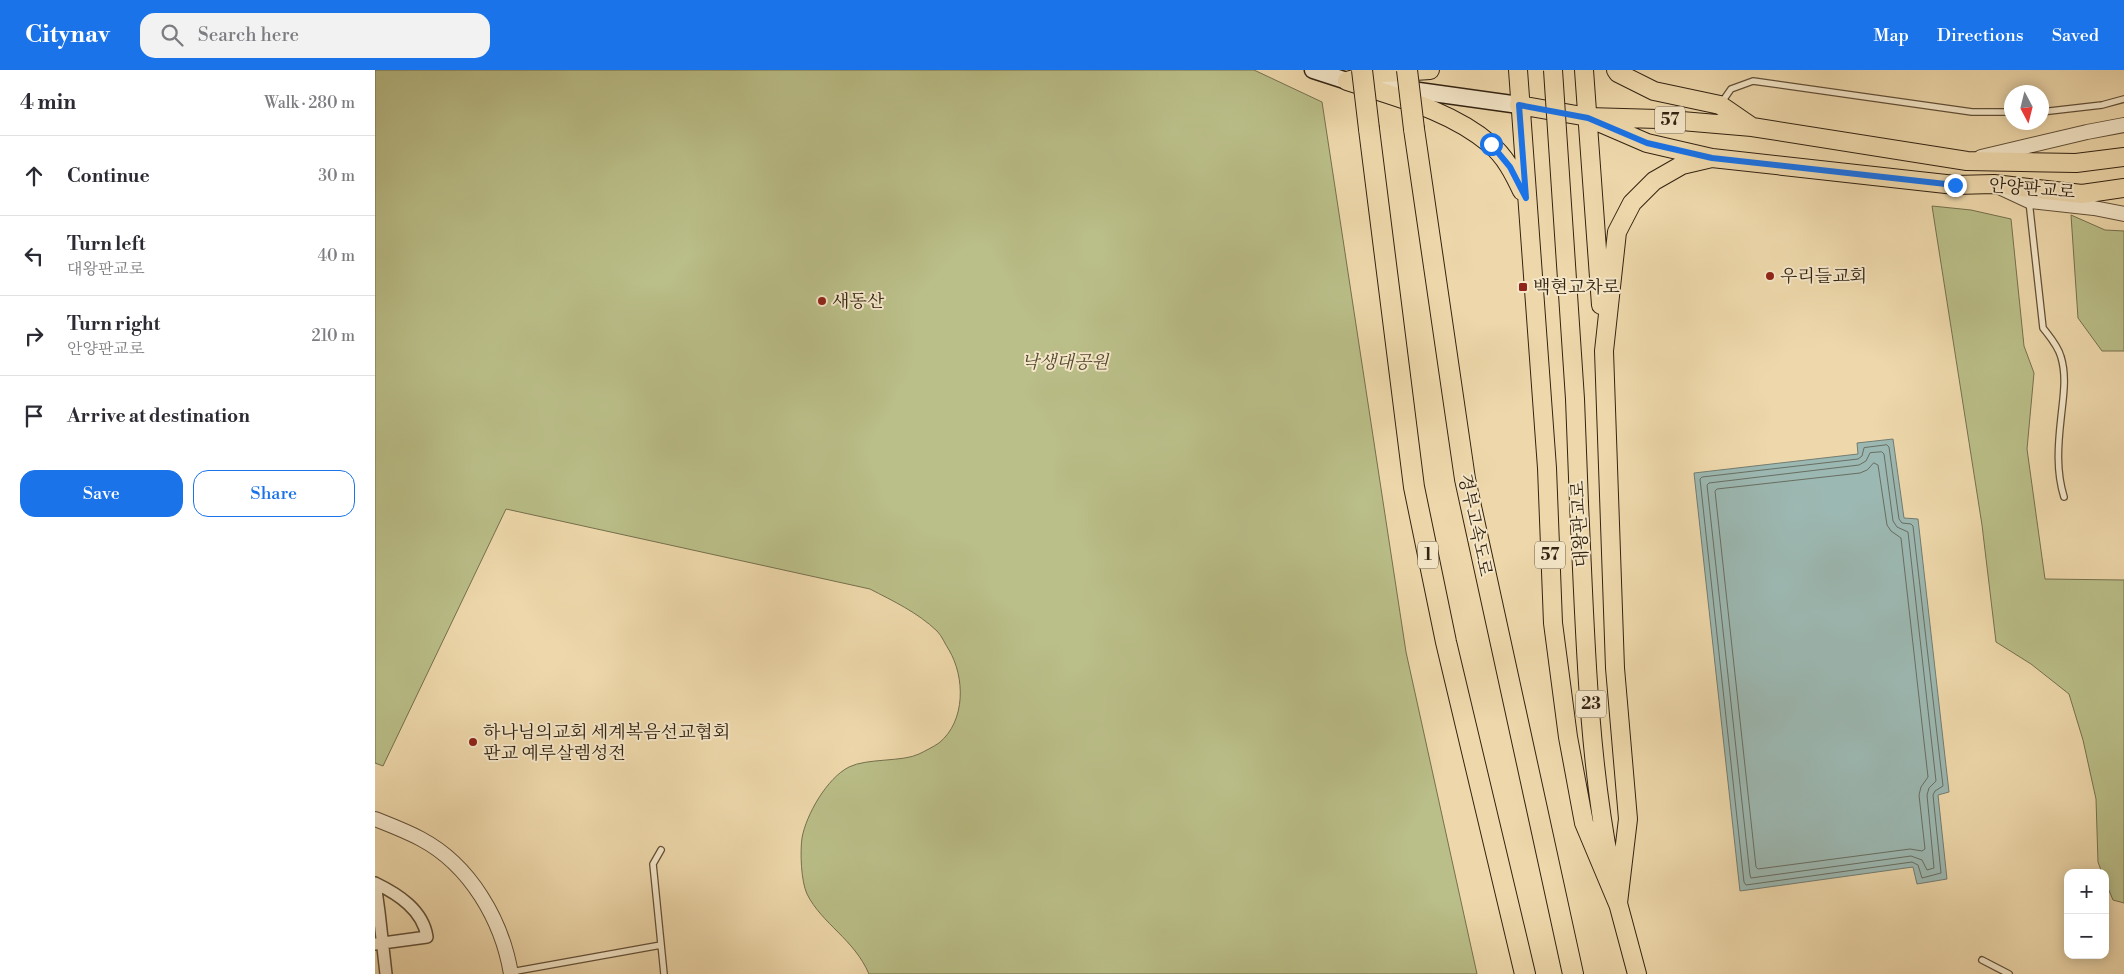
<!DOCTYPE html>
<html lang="en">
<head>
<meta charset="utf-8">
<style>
	:root { --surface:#fff; --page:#f2f2f3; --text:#2b2b33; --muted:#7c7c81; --line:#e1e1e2; --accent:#1a73e8 }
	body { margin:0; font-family:"Libre Bodoni","Noto Serif KR",serif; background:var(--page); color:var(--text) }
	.controls { position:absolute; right:15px; bottom:15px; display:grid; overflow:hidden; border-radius:10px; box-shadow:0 2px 12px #0003 }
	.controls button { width:45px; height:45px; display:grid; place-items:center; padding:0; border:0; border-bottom:1px solid var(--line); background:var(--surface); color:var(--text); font:25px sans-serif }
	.compass { position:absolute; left:1629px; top:15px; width:45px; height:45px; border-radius:50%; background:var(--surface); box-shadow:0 2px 12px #0003; rotate:173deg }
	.stop { position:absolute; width:15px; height:15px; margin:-11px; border:4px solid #1a73e8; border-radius:50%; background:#fff }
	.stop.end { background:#1a73e8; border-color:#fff; box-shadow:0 1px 5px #0008 }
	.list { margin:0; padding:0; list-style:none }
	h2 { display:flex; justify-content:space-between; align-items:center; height:65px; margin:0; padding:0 20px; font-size:21px }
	h2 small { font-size:16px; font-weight:400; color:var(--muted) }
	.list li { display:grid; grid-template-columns:32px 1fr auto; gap:15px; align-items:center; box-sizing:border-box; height:80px; padding:0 20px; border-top:1px solid var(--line) }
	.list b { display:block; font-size:19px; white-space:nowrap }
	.list p { margin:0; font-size:16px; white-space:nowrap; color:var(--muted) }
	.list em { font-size:16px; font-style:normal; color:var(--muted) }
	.actions { display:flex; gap:10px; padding:15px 20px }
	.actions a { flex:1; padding:11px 0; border:1px solid var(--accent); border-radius:15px; text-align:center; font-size:18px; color:var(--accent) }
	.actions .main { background:var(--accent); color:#fff }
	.icon { flex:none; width:28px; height:28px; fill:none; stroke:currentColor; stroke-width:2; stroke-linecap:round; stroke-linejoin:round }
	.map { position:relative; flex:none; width:1749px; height:904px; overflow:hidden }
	header { display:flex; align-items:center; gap:30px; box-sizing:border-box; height:70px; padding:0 25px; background:var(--accent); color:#fff }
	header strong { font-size:24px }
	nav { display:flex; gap:28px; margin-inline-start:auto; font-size:18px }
	.search { width:350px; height:45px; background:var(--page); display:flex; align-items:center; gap:12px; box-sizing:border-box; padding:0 18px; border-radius:15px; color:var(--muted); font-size:19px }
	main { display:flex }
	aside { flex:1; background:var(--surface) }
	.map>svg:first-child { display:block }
	.green { fill:#babe88; stroke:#76704d }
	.water { fill:#9cb8b2; stroke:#727c72 }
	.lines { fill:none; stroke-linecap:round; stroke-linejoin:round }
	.shore { stroke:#686e62; stroke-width:1 }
	.service-casing { stroke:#625038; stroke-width:8 }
	.minor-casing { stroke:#625038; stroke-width:14 }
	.tertiary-casing { stroke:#625038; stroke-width:16 }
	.secondary-casing { stroke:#332312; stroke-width:19 }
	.primary-casing { stroke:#332312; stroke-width:20 }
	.motorway-casing { stroke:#332312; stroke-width:22 }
	.service { stroke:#f4e6c8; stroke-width:5.5 }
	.minor { stroke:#f4e6c8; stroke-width:11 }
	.tertiary { stroke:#f4e6c8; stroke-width:14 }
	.secondary { stroke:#f4e6c8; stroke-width:16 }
	.primary { stroke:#eed8ab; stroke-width:18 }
	.motorway { stroke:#eed8ab; stroke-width:20 }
	.primary-bridge-casing { stroke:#332312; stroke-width:20; stroke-linecap:butt }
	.motorway-bridge-casing { stroke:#332312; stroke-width:22; stroke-linecap:butt }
	.primary-bridge { stroke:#eed8ab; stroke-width:18 }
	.motorway-bridge { stroke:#eed8ab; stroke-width:20 }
	.route { stroke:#1a73e8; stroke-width:6 }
	.poi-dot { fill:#8f2418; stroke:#f4e6c8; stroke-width:2 }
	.labels { text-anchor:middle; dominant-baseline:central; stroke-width:4; stroke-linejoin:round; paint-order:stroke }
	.shield { fill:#f4e6c8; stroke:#6d5e49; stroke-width:1 }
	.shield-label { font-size:16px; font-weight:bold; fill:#332312 }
	.street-label { font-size:18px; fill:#332312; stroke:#f4e6c8 }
	.poi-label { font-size:18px; fill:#332312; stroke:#f4e6c8; text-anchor:start }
	.park-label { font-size:18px; font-style:italic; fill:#554a30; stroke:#f4e6c8 }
</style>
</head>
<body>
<header>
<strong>Citynav</strong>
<div class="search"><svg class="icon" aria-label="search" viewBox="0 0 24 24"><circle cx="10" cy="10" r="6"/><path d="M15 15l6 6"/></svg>Search here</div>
<nav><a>Map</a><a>Directions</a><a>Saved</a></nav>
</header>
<main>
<aside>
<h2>4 min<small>Walk · 280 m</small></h2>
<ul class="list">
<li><svg class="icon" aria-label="ahead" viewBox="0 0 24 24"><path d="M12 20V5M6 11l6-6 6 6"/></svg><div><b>Continue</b></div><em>30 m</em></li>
<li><svg class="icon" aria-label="left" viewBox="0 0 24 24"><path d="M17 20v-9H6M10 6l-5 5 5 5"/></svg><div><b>Turn left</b><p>대왕판교로</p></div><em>40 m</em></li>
<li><svg class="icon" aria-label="right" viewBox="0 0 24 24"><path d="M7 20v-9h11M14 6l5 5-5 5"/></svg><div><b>Turn right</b><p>안양판교로</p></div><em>210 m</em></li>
<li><svg class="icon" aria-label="arrive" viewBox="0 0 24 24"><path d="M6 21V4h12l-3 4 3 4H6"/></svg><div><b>Arrive at destination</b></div></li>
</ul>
<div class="actions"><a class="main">Save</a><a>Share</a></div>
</aside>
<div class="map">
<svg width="1749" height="904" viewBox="0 0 1749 904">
	<rect width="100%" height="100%" fill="#eed8ab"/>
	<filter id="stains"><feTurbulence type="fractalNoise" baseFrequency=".004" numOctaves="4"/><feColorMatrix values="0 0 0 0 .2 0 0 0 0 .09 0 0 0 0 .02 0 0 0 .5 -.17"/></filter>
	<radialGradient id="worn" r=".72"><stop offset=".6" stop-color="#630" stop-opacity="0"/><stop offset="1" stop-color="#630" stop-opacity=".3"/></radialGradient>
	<path class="green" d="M0,0H879L947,32L1031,582L1102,904H494C479,869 447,854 432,824C426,811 425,782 427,768C431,745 452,708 474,697C492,688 528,692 544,684C550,681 558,677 564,673C591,651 590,607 574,580C570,574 567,566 562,561C542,542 518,531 495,519L131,439L8,696L0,693Z
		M1557,136L1596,140L1636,149L1649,276L1659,303L1652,379L1670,509L1749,510V833L1738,830L1730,811V803H1727L1723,792L1721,729L1708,670L1694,624L1656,594L1621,572L1607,455Z
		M1696,145L1730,160L1749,161V281H1727L1703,248Z"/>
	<path class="water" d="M1518,369L1529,448L1543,449L1574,722L1563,725L1572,809L1542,814L1538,797L1365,821L1319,403L1483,384L1482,373Z"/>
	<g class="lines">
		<path class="shore" d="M1512,375L1514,377L1524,449L1527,453L1536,454L1538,456L1568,716L1560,721L1558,725L1566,803L1547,808L1543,795L1537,792L1371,815L1369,812L1325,409L1327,407L1483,389L1487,386L1489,378Z
			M1507,382L1509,384L1518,451L1522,457L1533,462L1561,711L1554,718L1552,725L1559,798L1552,800L1547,790L1536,786L1376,808L1375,805L1332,415L1334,413L1484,395L1491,391L1495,383Z
			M1499,393L1503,395L1512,455L1516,461L1526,468L1553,707L1546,717L1544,725L1550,779L1547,781L1535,779L1383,799L1381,797L1340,421L1342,419L1485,403L1492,400Z"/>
		<defs>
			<path id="service" d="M1347,32L1356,19L1378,11L1597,42H1636
				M1666,42L1727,35L1749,29
				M1654,131L1668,258C1675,267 1683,276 1686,287C1692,307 1688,328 1686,348C1683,375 1681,401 1689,427
				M286,780L278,794L289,904
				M1607,890L1634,904
				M136,902L286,875"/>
			<path id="minor" d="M0,813C23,824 48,840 52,867L0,874
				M0,842H4L0,813
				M4,842L11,904"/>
			<path id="tertiary" d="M1606,87L1712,62L1749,55
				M1624,117L1654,131L1719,138L1749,144
				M0,749C15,755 31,761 46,769C95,795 127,850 136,904"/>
			<path id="secondary" d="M938,0L972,11L1144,35"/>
			<path id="primary" d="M1143,0L1172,398L1178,553L1193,667L1209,753L1243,834
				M1209,0L1226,235
				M1241,0L1243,3L1279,21L1345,35L1377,57
				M975,10L1008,3L1055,0
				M972,11C1020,27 1075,40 1115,74C1130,86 1139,104 1147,121
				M1144,35L1213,47L1283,49L1377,57L1592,91L1701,93L1749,87
				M1221,51L1272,73L1337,88L1580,115L1619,114L1707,124L1749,118
				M1204,434C1210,554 1212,678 1235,796
				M1240,822L1262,904
				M1243,833L1253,749L1240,598L1229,281L1242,162L1257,133L1279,111L1307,95L1337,88"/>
			<path id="motorway" d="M994,59L1039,417L1071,572L1150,904
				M1039,59L1090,409L1198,904"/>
		</defs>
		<use href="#service" class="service-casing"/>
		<use href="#minor" class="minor-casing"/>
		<use href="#tertiary" class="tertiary-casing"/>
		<use href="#secondary" class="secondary-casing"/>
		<use href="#primary" class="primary-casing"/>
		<use href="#motorway" class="motorway-casing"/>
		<use href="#service" class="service"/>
		<use href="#minor" class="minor"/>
		<use href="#tertiary" class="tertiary"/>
		<use href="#secondary" class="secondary"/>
		<use href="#primary" class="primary"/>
		<use href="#motorway" class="motorway"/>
		<defs>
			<path id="primary-bridge" d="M1178,0L1200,329L1204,434"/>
			<path id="motorway-bridge" d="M987,0L994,59
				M1032,0L1039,59"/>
		</defs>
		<use href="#primary-bridge" class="primary-bridge-casing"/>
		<use href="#motorway-bridge" class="motorway-bridge-casing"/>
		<use href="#primary-bridge" class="primary-bridge"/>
		<use href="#motorway-bridge" class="motorway-bridge"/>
	</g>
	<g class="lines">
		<path class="route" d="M1116,74L1135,97L1151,128L1144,35L1213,48L1272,73L1337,88L1580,115"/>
	</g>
	<g class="poi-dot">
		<circle cx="1395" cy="206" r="5"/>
		<rect x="1143" y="212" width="10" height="10" rx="2.5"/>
		<circle cx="447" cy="231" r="5"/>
		<circle cx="98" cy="672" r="5"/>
	</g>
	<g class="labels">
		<g class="shield">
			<rect x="1280" y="36.5" width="30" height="27" rx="4"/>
			<rect x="1043" y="471.5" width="20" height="27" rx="4"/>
			<rect x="1160" y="471.5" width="30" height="27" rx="4"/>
			<rect x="1201" y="620.5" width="30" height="27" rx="4"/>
		</g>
		<g class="shield-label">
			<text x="1295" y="50">57</text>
			<text x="1053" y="485">1</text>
			<text x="1175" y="485">57</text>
			<text x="1216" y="634">23</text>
		</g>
		<g class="street-label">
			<text transform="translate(1657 119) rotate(5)">안양판교로</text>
			<text transform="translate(1205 454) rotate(-93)">대왕판교로</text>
			<text transform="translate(1100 455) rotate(78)">경부고속도로</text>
		</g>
		<g class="poi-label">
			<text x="1405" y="206">우리들교회</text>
			<text x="1158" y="217">백현교차로</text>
			<text x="457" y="231">새동산</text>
			<text x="108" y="662">하나님의교회 세계복음선교협회<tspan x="108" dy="21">판교 예루살렘성전</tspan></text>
		</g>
		<g class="park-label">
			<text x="690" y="292">낙생대공원</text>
		</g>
	</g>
	<rect width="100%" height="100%" filter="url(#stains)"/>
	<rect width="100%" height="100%" fill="url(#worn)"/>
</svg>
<div class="controls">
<button>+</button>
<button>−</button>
</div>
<svg class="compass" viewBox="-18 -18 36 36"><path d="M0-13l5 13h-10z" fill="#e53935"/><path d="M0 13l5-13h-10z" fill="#7c7c81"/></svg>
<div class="stop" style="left:1116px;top:74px"></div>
<div class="stop end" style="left:1580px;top:115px"></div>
</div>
</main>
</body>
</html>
